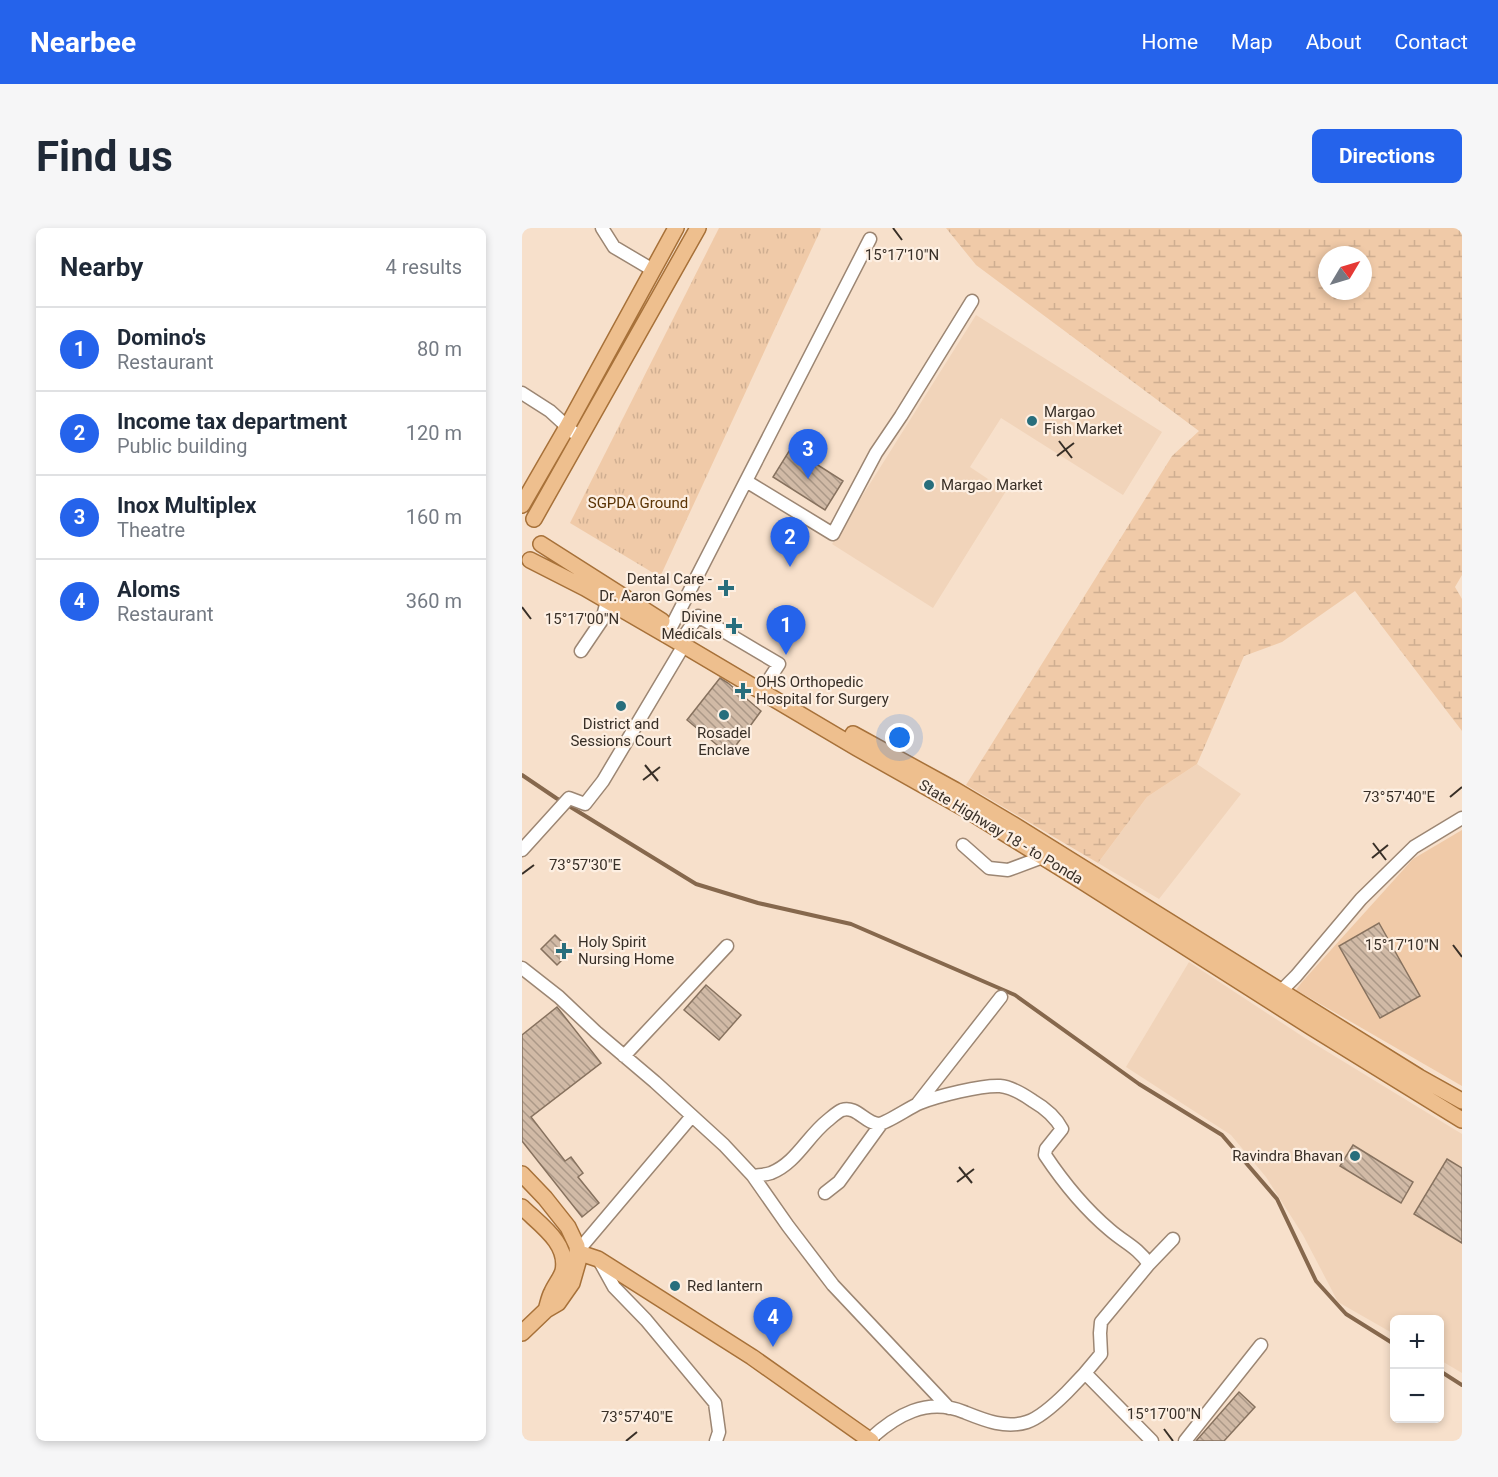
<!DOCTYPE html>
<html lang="en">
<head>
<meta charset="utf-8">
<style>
	:root { --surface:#fff; --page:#f6f6f7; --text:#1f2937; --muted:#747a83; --line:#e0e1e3; --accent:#2563eb }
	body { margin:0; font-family:Roboto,sans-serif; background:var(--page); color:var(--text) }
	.controls { position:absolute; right:18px; bottom:18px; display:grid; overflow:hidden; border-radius:9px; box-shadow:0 3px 9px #0003 }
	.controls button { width:54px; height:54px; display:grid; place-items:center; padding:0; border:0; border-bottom:2px solid var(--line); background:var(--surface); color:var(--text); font:30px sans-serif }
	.compass { position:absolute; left:796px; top:18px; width:54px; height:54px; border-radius:50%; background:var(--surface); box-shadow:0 3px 9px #0003; rotate:52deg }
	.you { position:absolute; left:378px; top:510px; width:21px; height:21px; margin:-15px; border:4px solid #fff; border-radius:50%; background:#1a73e8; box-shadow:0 0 0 9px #1a73e833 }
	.badge { display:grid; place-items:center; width:39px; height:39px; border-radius:50%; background:var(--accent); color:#fff; font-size:20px; font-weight:700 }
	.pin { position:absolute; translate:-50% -50px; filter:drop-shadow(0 2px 3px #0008) }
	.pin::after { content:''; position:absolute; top:32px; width:21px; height:18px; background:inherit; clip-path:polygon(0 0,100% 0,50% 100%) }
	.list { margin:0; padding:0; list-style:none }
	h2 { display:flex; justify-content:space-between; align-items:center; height:78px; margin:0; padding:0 24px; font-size:26px }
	h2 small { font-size:20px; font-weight:400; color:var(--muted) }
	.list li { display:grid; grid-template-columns:39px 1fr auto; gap:18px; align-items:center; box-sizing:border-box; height:84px; padding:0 24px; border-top:2px solid var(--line) }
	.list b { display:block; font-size:22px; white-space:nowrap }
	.list p { margin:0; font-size:20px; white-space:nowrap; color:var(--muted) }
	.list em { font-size:20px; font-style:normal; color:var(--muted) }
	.map { position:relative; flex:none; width:940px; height:1213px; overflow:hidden; border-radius:9px }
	header { display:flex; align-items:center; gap:36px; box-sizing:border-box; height:84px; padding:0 30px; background:var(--accent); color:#fff }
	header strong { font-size:28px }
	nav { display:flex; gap:33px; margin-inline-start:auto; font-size:21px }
	.intro { display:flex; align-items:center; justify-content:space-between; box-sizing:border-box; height:144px; padding:0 36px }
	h1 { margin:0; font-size:42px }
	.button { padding:15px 27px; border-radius:9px; background:var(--accent); color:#fff; font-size:21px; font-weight:700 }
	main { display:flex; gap:36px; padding:0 36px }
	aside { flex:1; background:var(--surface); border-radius:9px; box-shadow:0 3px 9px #0003 }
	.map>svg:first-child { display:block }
	.built { fill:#f1d4ba }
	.wetland { fill:url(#wetland-marsh); fill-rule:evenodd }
	.park { fill:url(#park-tufts) }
	.pitch { fill:#f0caa8 }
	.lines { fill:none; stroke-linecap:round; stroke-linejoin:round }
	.stream { stroke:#86684d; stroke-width:4 }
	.building { fill:url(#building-back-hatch); stroke:#87725f; stroke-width:1.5 }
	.minor-casing { stroke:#9c8673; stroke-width:15 }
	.major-casing { stroke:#a77139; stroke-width:18 }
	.minor { stroke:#fff; stroke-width:12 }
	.major { stroke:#eebf8e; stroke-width:15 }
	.ticks { fill:none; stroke:#382f27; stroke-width:2 }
	.poi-dot { fill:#286e7c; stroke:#fdefe2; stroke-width:2 }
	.labels { text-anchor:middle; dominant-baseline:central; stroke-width:4.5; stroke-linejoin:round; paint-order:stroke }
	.poi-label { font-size:15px; fill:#382f27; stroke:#fdefe2; text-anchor:start }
	.park-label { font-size:15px; fill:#5b3405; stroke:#fdefe2 }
	.street-label { font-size:15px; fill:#382f27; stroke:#fdefe2 }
	.ticks-label { font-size:15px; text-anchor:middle; fill:#382f27; stroke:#fdefe2; stroke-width:4.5; stroke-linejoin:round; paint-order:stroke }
</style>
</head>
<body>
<header>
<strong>Nearbee</strong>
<nav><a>Home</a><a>Map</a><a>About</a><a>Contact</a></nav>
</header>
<div class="intro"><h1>Find us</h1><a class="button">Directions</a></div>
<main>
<aside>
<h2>Nearby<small>4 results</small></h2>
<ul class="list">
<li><span class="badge">1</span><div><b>Domino's</b><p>Restaurant</p></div><em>80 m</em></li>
<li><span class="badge">2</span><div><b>Income tax department</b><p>Public building</p></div><em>120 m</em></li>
<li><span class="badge">3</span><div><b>Inox Multiplex</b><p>Theatre</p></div><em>160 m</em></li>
<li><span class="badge">4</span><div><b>Aloms</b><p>Restaurant</p></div><em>360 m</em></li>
</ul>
</aside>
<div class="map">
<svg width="940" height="1213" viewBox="0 0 940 1213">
	<defs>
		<pattern id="wetland-marsh" width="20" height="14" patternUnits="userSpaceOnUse" patternTransform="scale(1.5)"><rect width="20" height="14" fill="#f0caa8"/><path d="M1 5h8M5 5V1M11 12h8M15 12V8" fill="none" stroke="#cfae91"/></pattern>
		<pattern id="park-tufts" width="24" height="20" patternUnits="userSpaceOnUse" patternTransform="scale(1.5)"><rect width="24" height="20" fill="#f0caa8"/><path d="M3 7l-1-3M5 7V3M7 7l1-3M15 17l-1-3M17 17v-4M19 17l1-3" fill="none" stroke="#cfae91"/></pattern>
		<pattern id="building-back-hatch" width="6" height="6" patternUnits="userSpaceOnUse" patternTransform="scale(1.5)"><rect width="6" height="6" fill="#d1baa6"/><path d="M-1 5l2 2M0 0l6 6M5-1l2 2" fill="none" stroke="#ab9887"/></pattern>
	</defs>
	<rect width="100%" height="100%" fill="#f7e0cb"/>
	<path class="built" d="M454,87L640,204L601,267L479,190L448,239L484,263L411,380L310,316Z
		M675,536L719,566L637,671L576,635L625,569Z
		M667,734L783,810L940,906V1145L918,1132V1092H872V1106L816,1074L781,1007L744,949L709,907L604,839Z"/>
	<path class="wetland" d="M424,0H940V347L933,359L940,371V503L833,363L760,414L722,428L675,536L625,569L576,635L444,557L650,228L677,203L454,37ZM805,27H841V63H805Z"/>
	<path class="park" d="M197,0H298L299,1L138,349L48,295Z"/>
	<path class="pitch" d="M940,602V858L774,762L780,754L891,631Z"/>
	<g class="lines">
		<path class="stream" d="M0,547L34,570L174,656L236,675L329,696L493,767L617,856L700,907L755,971L794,1053L824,1086L872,1116
			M918,1143L940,1157"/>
	</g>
	<path class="building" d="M269,220L321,253L303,282L251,249Z
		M198,450L206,455L239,483L207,527L165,492Z
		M857,695L898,768L858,790L817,718Z
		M33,707L49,723L35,737L19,721Z
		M184,757L219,787L197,812L162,782Z
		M35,779L79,835L9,889L43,933L49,929L61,945L56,949L77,975L60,989L0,913V807Z
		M831,917L891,954L879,975L818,938Z
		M925,931L940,940V1015L892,986Z
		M717,1164L733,1179L702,1213H674Z"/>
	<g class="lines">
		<defs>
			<path id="minor" d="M80,0L92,19L131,42
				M0,165L28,183L51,204
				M224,253L311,306L354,225L379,188L450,73
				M145,407L348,11
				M163,407L176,388L257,436L244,456
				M59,423L80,392L85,373
				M441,617L467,640L486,642L521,629
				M0,622L47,570L63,576L81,553L162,417
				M0,740L37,769L74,804L133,854L202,917L231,948L266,998L311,1057L427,1180
				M754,768L774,748L839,671L892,619L940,590
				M102,828L205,718
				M396,875L479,769
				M231,948C236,947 243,947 249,945C274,935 285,909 305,893C310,889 315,884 320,882C334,877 344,896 357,896C365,895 388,879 398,875C416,868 459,857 478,858C490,859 501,866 511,873C523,880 533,888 540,901L524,921L523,927C541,954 563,981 588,1002C603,1015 615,1019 627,1036L579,1094L578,1105L579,1126C564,1145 527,1187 505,1194C483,1201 462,1192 442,1184C405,1169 374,1187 347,1212
				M303,965L317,954L359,896
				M55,1024L170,888
				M77,1032L92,1059L124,1092L193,1175L197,1204L194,1213
				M627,1036L651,1011
				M563,1145L630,1213
				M663,1213L739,1117"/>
			<path id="major" d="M0,277L45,199L154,0
				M12,291L176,0
				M19,316L140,393
				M8,332L63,360L151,411L335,520L445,582L563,655L789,799L940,892
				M331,506L433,562L492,597L897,849L940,873
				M0,946L23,970L46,999L55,1018L56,1034L50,1055L36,1075L24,1082L0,1105
				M0,979C17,996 47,1015 41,1043C39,1050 33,1057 30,1064C27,1069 26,1076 24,1082
				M55,1024L76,1031L230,1129L349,1213"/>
		</defs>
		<use href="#minor" class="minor-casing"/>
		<use href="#major" class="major-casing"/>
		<use href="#minor" class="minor"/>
		<use href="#major" class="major"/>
	</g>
	<path class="ticks" d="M371,0L380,12M537,213L550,230M535,228L552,215M0,379L9,391M123,537L136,553M121,552L138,539M928,569L940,559M851,615L864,632M850,630L866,617M0,646L12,637M931,717L940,729M437,939L450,955M435,954L452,941M642,1201L651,1213M104,1213L115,1204"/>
	<g class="poi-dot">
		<circle cx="510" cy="193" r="6"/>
		<circle cx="407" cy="257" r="6"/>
		<path d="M201 351h6v6h6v6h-6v6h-6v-6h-6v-6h6z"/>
		<path d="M209 389h6v6h6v6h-6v6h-6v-6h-6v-6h6z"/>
		<path d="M218 454h6v6h6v6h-6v6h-6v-6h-6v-6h6z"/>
		<circle cx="99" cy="478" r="6"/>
		<circle cx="202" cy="487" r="6"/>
		<path d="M39 714h6v6h6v6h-6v6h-6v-6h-6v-6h6z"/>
		<circle cx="833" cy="928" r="6"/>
		<circle cx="153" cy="1058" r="6"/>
	</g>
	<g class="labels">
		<g class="poi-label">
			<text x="522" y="184">Margao<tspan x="522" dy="17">Fish Market</tspan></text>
			<text x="419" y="257">Margao Market</text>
			<text x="190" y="351" text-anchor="end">Dental Care -<tspan x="190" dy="17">Dr. Aaron Gomes</tspan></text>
			<text x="200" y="389" text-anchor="end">Divine<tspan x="200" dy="17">Medicals</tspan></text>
			<text x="234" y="454">OHS Orthopedic<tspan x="234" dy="17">Hospital for Surgery</tspan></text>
			<text x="99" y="496" text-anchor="middle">District and<tspan x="99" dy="17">Sessions Court</tspan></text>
			<text x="202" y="505" text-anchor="middle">Rosadel<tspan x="202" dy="17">Enclave</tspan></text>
			<text x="56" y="714">Holy Spirit<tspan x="56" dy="17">Nursing Home</tspan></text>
			<text x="821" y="928" text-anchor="end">Ravindra Bhavan</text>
			<text x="165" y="1058">Red lantern</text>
		</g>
		<g class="park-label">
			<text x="116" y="275">SGPDA Ground</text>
		</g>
		<g class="street-label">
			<text transform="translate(479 604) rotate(31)">State Highway 18 - to Ponda</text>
		</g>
	</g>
	<g class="ticks-label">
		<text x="380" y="32">15°17'10"N</text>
		<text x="60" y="396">15°17'00"N</text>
		<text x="877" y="574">73°57'40"E</text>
		<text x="63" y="642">73°57'30"E</text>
		<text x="880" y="722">15°17'10"N</text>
		<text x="642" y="1191">15°17'00"N</text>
		<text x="115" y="1194">73°57'40"E</text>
	</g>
</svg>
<div class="controls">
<button>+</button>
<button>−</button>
</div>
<svg class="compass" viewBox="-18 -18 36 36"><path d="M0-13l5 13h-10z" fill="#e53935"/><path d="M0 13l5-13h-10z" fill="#747a83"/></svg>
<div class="you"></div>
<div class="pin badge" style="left:264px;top:427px">1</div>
<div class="pin badge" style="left:268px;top:339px">2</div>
<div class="pin badge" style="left:286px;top:251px">3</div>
<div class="pin badge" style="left:251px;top:1119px">4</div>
</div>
</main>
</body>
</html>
